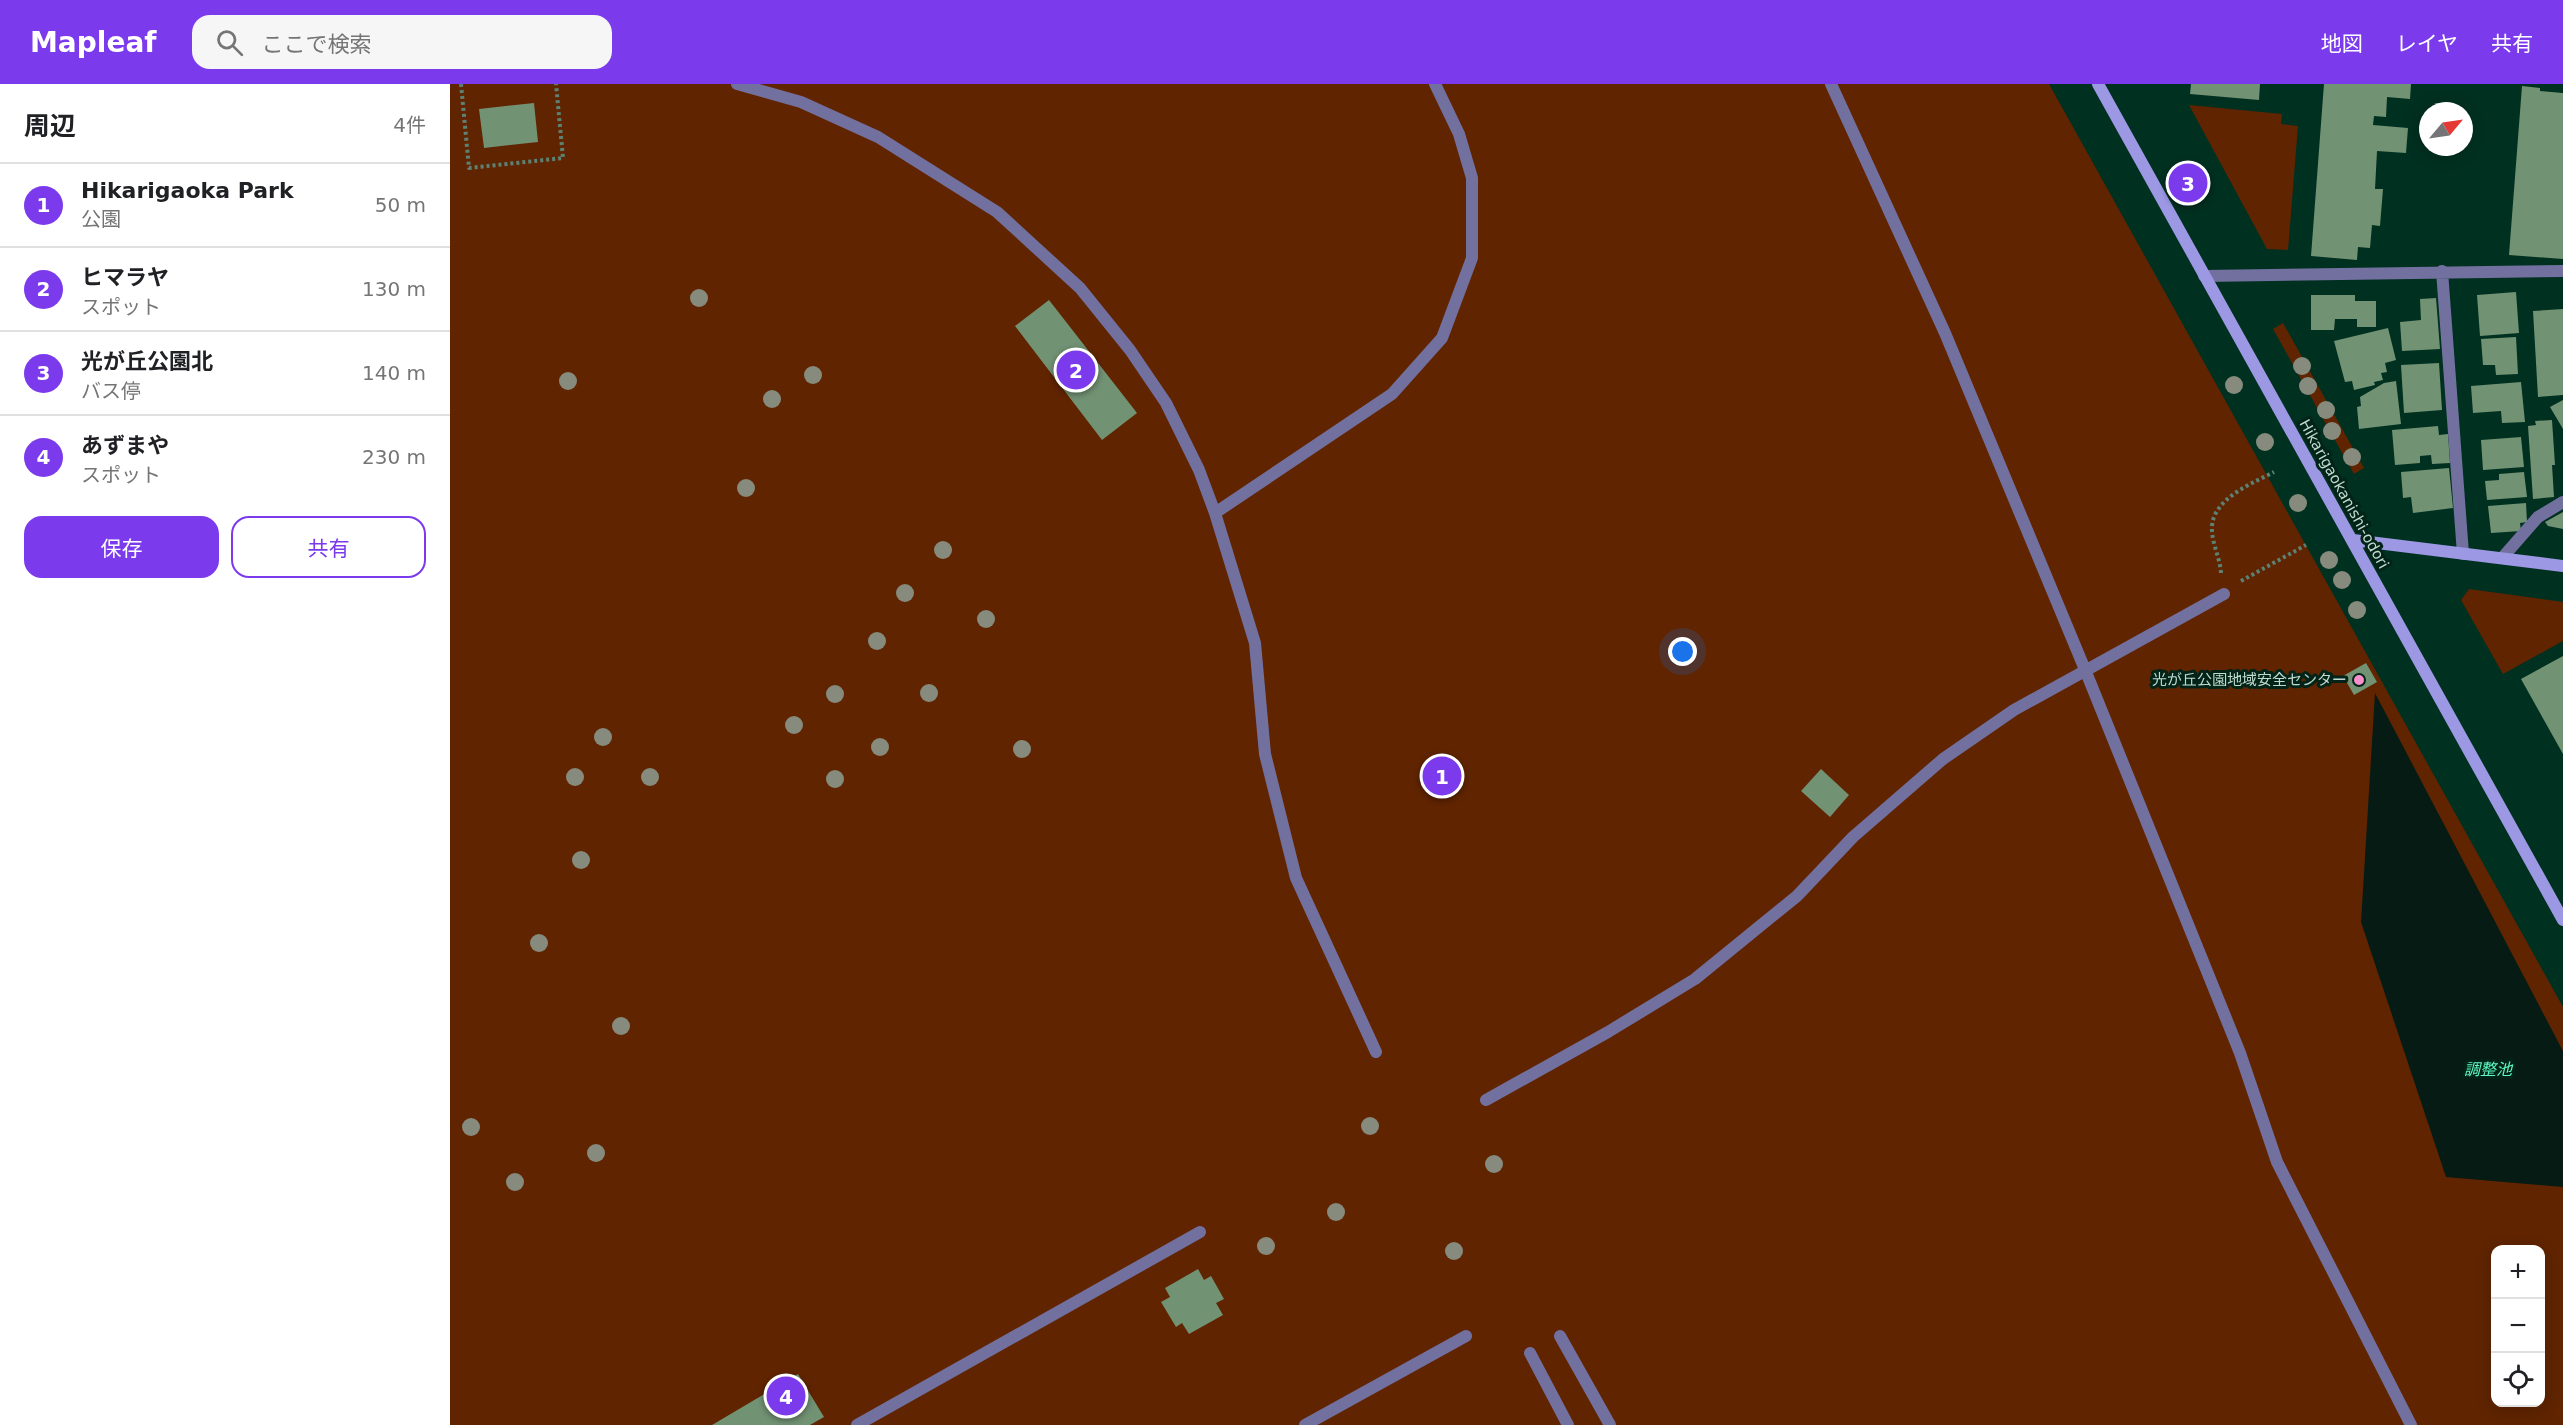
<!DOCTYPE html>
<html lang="ja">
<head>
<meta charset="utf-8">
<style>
	:root { --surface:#fff; --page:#f6f6f6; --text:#202124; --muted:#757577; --line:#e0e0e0; --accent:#7c3aed }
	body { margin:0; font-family:"DejaVu Sans","Noto Sans JP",sans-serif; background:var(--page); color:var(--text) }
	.controls { position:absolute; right:18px; bottom:18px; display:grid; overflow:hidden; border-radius:12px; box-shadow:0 3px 15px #0003 }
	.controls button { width:54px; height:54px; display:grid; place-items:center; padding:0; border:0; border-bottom:2px solid var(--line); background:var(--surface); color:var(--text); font:30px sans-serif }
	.compass { position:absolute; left:1969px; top:18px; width:54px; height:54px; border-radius:50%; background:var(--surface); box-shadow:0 3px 15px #0003; rotate:61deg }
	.you { position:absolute; left:1233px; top:568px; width:21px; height:21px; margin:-15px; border:4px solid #fff; border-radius:50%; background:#1a73e8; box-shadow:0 0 0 9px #1a73e833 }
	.badge { display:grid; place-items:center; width:39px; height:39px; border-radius:50%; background:var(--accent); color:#fff; font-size:20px; font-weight:700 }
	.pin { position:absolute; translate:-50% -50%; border:3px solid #fff; box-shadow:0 2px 6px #0006 }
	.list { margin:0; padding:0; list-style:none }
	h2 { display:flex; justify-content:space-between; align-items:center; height:78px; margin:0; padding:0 24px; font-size:26px }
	h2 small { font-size:20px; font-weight:400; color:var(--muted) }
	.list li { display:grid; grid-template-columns:39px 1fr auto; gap:18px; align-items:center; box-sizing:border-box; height:84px; padding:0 24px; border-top:2px solid var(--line) }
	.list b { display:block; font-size:22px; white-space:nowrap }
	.list p { margin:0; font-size:20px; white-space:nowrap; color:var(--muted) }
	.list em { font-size:20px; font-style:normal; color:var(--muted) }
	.actions { display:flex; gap:12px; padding:18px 24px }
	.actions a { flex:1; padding:14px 0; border:2px solid var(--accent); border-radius:18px; text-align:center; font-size:21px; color:var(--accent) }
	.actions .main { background:var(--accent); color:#fff }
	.icon { flex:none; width:33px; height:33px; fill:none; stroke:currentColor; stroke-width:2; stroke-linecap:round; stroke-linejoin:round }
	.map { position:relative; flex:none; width:2113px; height:1341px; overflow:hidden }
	header { display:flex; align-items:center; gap:36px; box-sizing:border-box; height:84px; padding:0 30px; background:var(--accent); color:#fff }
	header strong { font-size:28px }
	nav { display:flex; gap:33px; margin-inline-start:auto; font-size:21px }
	.search { width:420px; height:54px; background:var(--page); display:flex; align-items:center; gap:15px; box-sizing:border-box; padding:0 21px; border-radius:18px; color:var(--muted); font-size:22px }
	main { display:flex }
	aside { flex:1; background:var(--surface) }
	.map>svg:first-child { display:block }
	.green { fill:#602400; fill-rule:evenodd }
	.water { fill:#061b13 }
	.building { fill:#729274 }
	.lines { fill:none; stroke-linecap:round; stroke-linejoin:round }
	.path { stroke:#5d8274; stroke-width:4; stroke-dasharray:3 3; stroke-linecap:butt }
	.street { stroke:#72709f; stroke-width:12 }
	.secondary { stroke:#9d98e4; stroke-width:12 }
	.tree { fill:#868b7d }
	.poi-dot { fill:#f890cb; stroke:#022418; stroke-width:2 }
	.labels { text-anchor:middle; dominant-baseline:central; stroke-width:6; stroke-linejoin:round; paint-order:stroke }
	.street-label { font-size:15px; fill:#c1d9ce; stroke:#022418 }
	.poi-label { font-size:15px; fill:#c1d9ce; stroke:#022418; text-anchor:end }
	.water-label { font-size:16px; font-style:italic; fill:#5ffac3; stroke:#022418 }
</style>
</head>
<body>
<header>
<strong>Mapleaf</strong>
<div class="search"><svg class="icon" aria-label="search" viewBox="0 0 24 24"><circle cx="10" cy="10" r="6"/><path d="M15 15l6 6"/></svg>ここで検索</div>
<nav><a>地図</a><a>レイヤ</a><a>共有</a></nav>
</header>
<main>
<aside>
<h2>周辺<small>4件</small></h2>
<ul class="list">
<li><span class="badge">1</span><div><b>Hikarigaoka Park</b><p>公園</p></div><em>50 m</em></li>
<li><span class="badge">2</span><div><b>ヒマラヤ</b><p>スポット</p></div><em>130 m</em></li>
<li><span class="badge">3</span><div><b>光が丘公園北</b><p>バス停</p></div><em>140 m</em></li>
<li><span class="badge">4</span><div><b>あずまや</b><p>スポット</p></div><em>230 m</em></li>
</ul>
<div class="actions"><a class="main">保存</a><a>共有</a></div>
</aside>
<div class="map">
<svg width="2113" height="1341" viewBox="0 0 2113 1341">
	<rect width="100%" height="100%" fill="#003020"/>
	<path class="green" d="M0,0H1599L2113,923V1341H0ZM2046,1166H2090V1318H2046Z
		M1739,21L1832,30L1831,40L1848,42L1838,166L1817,165Z
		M1833,239L1914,384L1904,390L1823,245Z
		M2019,505L2113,518V557L2053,590L2011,516Z"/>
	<path class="water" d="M1925,609L2113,967V1103L1996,1093L1911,838Z"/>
	<path class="building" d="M1741,0H1810L1809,16L1740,10Z
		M1874,0H1961L1960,15L1937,13L1936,33L1924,32L1923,41L1958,44L1956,69L1927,67L1925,105H1933L1930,142L1922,141L1920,164L1908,163L1907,176L1861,172Z
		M2072,2L2090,4V7L2113,9V175L2059,171Z
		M84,19L88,58L34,64L29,25Z
		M2066,208L2069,249L2030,252L2027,211Z
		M1861,211H1905V217H1926V243H1907V235H1885L1884,246H1861Z
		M1986,214L1990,265L1952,267L1950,238L1971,236L1970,215Z
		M599,216L687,329L652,356L565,242Z
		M2113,225V311L2088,313L2083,227Z
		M1938,244L1946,276L1935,279L1937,288L1931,289L1933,296L1924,298L1925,301L1904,306L1902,297L1895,298L1884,257Z
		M2066,253L2068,290L2046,291L2045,281H2033L2031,255Z
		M1989,279L1992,326L1954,329L1951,281Z
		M1946,297L1951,340L1909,345L1907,323L1911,322L1910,313L1934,299Z
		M2071,298L2075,338L2052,339L2051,327L2023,329L2021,302Z
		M2113,316V345L2100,323Z
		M2102,336L2105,381H2102L2104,413L2083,415L2078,342L2086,341L2085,337Z
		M1988,342L1989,351L1998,350L2000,379L1982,380L1981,371L1970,372V379L1945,381L1942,346Z
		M2071,353L2074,383L2033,386L2031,356Z
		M1999,384L2003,424L1963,429L1961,413L1953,414L1951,388Z
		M2074,388L2077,413L2037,416L2035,397L2049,396V390Z
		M2076,419L2077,438L2070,439L2071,447L2041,449L2038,422Z
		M2113,428V445L2098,442L2095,438Z
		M2113,572V670L2071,595Z
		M1916,579L1927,598L1904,611L1893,592Z
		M1371,685L1399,711L1380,733L1351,707Z
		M748,1185L754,1196L761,1192L774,1215L766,1219L773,1231L739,1250L732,1239L726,1243L711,1218L720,1213L715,1204Z
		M348,1290L374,1333L360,1341H262Z"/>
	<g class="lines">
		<path class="path" d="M11,0L19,84L113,74L106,0
			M1771,489C1770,473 1761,458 1762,442C1764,414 1803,399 1824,388
			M1791,497L1856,461"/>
		<path class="street" d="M287,0L351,18L428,53L547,128L630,204L680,266L716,319L749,386L765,429L805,559L815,670L846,794L926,968
			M1381,0L1495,249L1636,588L1790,969L1827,1078L1961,1341
			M1992,187L2013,470
			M1754,192L2113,187
			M765,429L942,310L992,254L1022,174V94L1009,50L985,0
			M2053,473L2088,433L2113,418
			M1036,1016L1158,948L1245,895L1347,812L1403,753L1493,675L1564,626L1774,510
			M1110,1252L1160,1341
			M1080,1269L1118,1341
			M407,1341L750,1148
			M855,1341L1016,1252"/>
		<path class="secondary" d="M1648,0L2113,836
			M1903,456L2113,482"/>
	</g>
	<g class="tree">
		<circle cx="249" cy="214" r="9"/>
		<circle cx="1852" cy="282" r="9"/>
		<circle cx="363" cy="291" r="9"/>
		<circle cx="118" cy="297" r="9"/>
		<circle cx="1784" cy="301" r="9"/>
		<circle cx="1858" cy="302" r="9"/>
		<circle cx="322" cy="315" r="9"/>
		<circle cx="1876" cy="326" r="9"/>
		<circle cx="1882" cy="347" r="9"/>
		<circle cx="1815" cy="358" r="9"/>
		<circle cx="1902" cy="373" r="9"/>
		<circle cx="296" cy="404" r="9"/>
		<circle cx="1848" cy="419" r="9"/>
		<circle cx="493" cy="466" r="9"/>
		<circle cx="1879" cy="476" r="9"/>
		<circle cx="1892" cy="496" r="9"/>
		<circle cx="455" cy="509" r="9"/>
		<circle cx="1907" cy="526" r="9"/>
		<circle cx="536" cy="535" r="9"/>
		<circle cx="427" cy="557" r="9"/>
		<circle cx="479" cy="609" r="9"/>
		<circle cx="385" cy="610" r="9"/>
		<circle cx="344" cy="641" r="9"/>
		<circle cx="153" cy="653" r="9"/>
		<circle cx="430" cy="663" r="9"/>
		<circle cx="572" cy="665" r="9"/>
		<circle cx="125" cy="693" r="9"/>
		<circle cx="200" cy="693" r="9"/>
		<circle cx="385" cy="695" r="9"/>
		<circle cx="131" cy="776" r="9"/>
		<circle cx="89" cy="859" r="9"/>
		<circle cx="171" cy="942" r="9"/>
		<circle cx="920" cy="1042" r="9"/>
		<circle cx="21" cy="1043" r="9"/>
		<circle cx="146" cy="1069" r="9"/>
		<circle cx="1044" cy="1080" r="9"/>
		<circle cx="65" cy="1098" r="9"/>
		<circle cx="886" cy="1128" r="9"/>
		<circle cx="816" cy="1162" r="9"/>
		<circle cx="1004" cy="1167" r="9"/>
	</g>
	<circle class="poi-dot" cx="1909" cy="596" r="6"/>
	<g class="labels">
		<g class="street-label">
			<text transform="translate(1894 410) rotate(61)">Hikarigaokanishi-odori</text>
		</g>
		<g class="poi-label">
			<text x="1897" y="596">光が丘公園地域安全センター</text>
		</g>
		<g class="water-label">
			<text x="2038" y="985">調整池</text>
		</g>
	</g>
</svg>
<div class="controls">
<button>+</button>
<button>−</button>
<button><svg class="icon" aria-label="locate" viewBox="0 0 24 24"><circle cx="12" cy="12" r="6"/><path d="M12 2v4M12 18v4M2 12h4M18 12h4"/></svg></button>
</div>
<svg class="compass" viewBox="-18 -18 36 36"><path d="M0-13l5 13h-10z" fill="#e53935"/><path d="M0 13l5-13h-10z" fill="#757577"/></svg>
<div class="you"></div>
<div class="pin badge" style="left:992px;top:692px">1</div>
<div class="pin badge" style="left:626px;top:286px">2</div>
<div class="pin badge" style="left:1738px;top:99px">3</div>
<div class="pin badge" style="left:336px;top:1312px">4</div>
</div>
</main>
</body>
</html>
